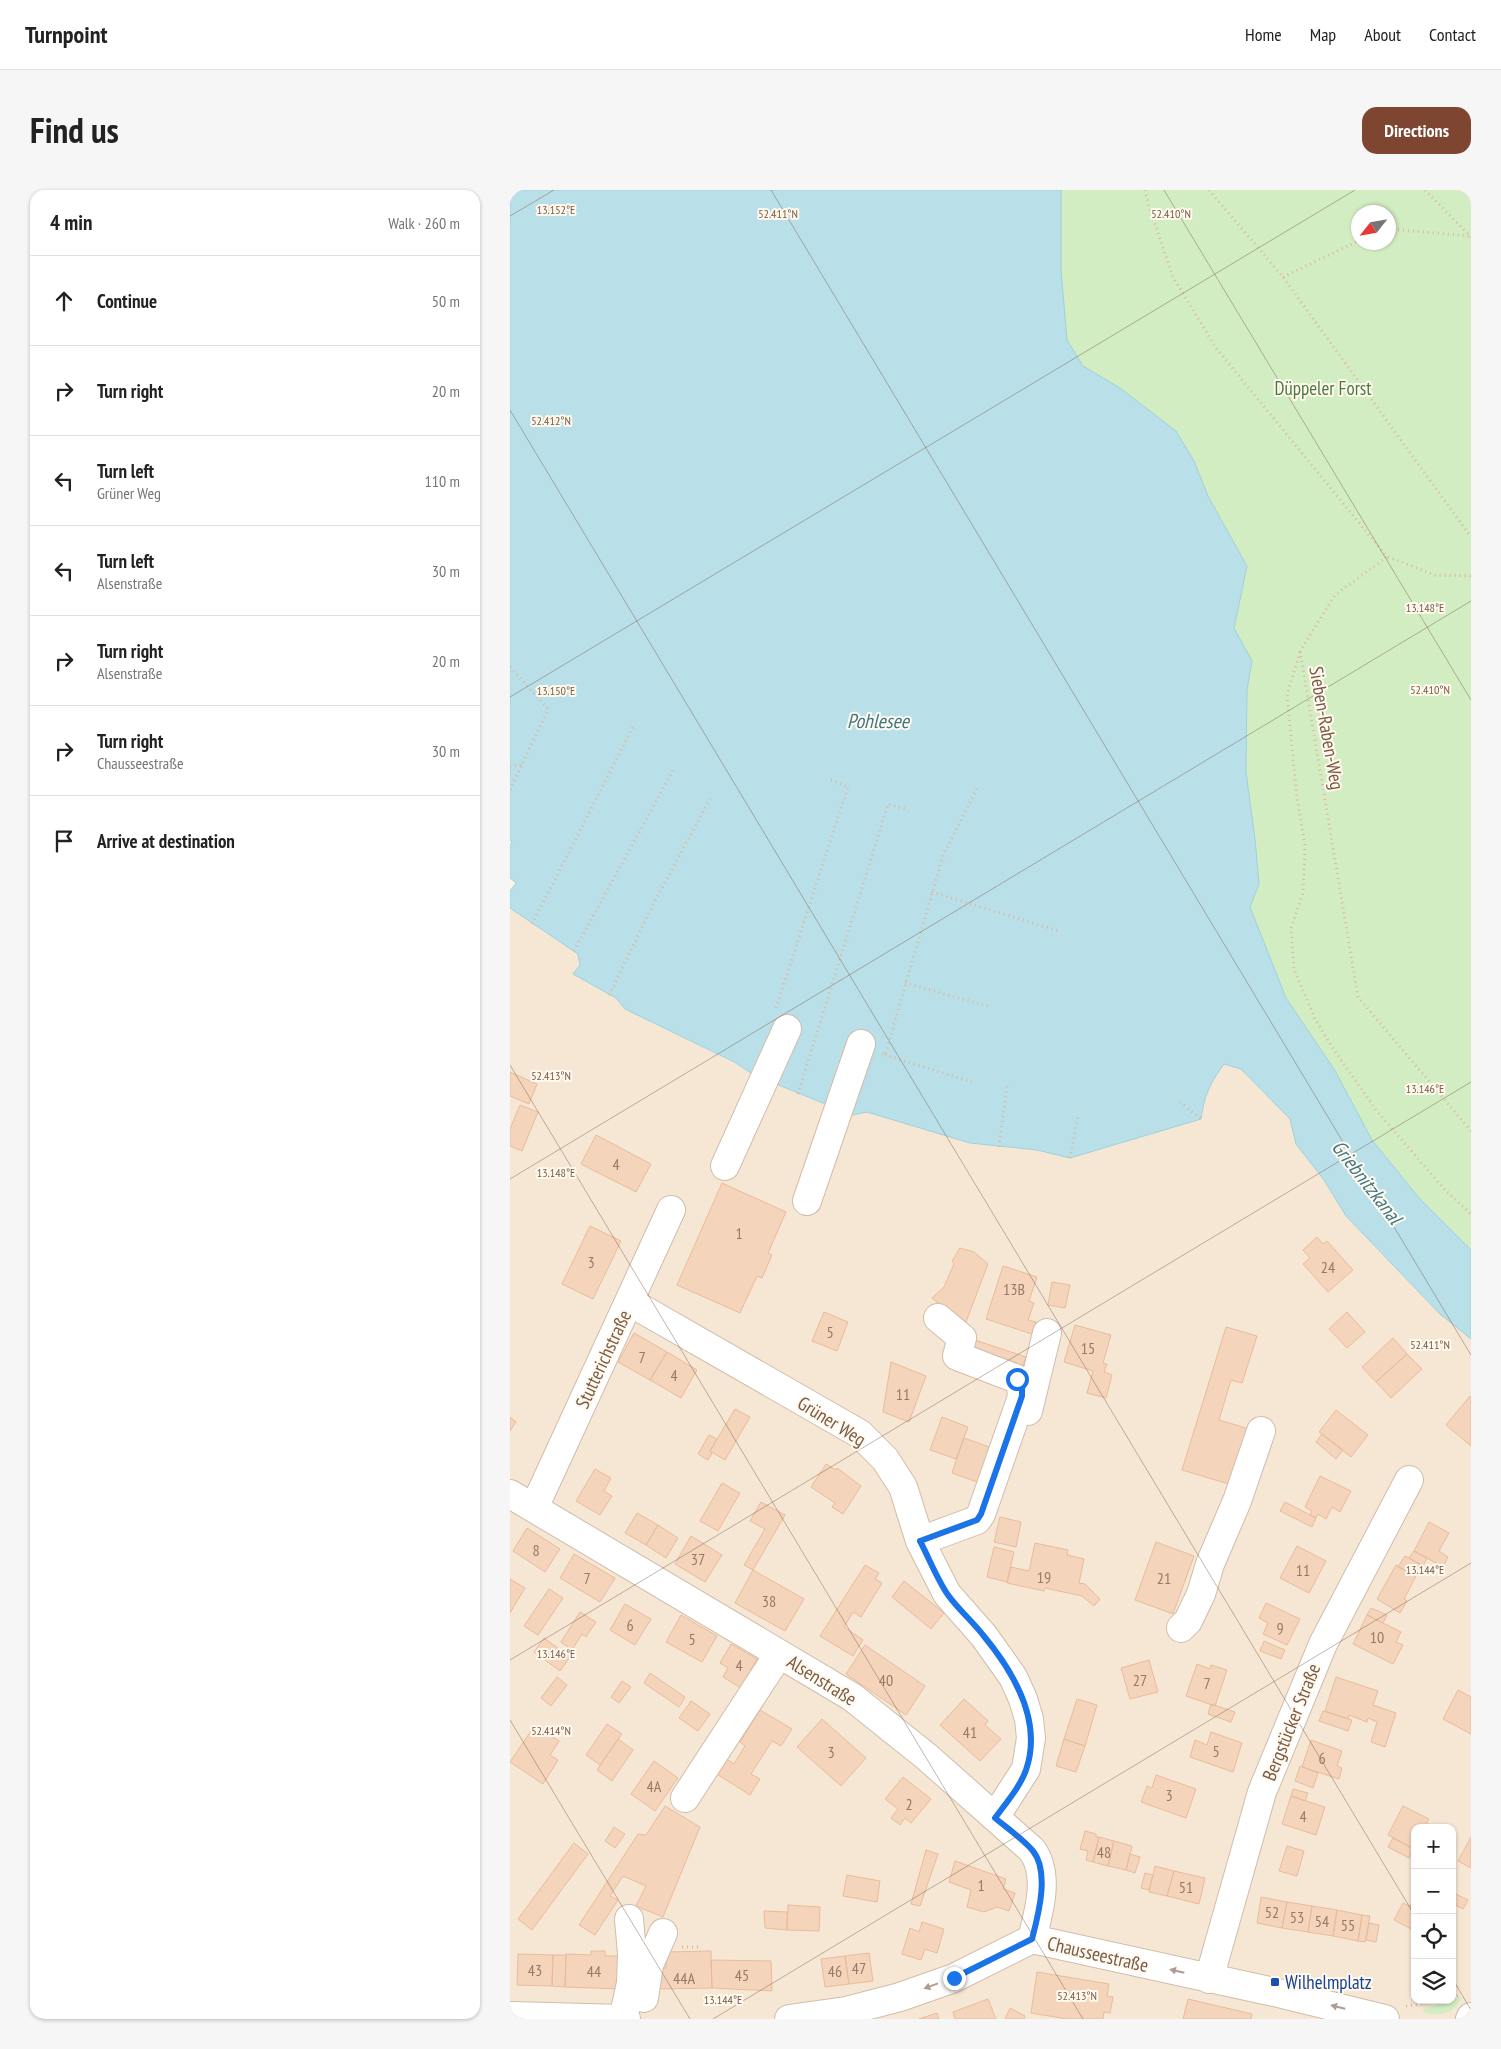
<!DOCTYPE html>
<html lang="en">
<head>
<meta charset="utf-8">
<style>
	:root { --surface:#fff; --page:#f6f6f6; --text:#222; --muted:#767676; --line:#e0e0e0; --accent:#7e4531 }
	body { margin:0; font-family:"PT Sans Narrow",sans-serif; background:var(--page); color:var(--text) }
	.controls { position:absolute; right:15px; bottom:15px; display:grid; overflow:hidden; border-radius:10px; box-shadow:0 1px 4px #0004 }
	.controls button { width:45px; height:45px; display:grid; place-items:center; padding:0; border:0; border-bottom:1px solid var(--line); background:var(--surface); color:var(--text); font:25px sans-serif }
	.compass { position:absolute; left:841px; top:15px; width:45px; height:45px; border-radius:50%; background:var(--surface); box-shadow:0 1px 4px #0004; rotate:239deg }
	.stop { position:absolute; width:15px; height:15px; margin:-11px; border:4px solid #1a73e8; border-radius:50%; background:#fff }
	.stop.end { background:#1a73e8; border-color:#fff; box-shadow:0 1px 5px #0008 }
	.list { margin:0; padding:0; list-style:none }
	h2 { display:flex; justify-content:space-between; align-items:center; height:65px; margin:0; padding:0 20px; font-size:21px }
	h2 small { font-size:16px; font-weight:400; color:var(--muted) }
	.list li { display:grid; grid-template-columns:32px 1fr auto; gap:15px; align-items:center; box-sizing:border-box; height:90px; padding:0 20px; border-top:1px solid var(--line) }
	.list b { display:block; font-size:19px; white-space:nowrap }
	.list p { margin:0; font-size:16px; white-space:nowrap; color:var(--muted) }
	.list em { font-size:16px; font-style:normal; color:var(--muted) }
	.icon { flex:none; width:28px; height:28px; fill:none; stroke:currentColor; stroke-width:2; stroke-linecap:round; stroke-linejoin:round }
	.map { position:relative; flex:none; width:961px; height:1829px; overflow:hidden; border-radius:15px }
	header { display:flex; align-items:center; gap:30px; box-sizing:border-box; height:70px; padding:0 25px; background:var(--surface); border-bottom:1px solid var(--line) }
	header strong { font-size:24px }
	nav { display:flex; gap:28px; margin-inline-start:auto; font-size:18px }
	.intro { display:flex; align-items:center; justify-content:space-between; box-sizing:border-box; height:120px; padding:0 30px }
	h1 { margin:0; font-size:35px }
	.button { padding:12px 22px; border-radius:15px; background:var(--accent); color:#fff; font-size:18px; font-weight:700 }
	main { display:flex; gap:30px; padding:0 30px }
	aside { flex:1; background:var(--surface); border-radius:15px; box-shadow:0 1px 4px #0004 }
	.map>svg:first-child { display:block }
	.residential { fill:#f6e7d4; fill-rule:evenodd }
	.green { fill:#d3edc3; fill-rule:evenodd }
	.water { fill:#b9e0e9; stroke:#9ed0dc }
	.building { fill:#f5d4bc; stroke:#e9bb9b }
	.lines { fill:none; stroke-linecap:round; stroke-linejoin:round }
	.minor-casing { stroke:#d0bdaa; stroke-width:30 }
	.path { stroke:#dab79e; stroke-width:3; stroke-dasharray:1 4; stroke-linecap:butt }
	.minor { stroke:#fff; stroke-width:28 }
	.oneway { fill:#af9d91 }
	.route { stroke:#1a73e8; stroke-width:6 }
	.ticks { fill:none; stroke:#795b48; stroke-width:1; stroke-opacity:0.45 }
	.transit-dot { fill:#1a4fb4; stroke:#fff9ee; stroke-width:2 }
	.labels { text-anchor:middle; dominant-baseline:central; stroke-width:4; stroke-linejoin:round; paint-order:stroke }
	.number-label { font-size:16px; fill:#987965 }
	.park-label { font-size:19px; fill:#4c7a3d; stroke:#fff9ee }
	.street-label { font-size:19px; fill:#795b48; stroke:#fff9ee }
	.transit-label { font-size:19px; fill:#164399; stroke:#fff9ee; text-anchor:start }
	.water-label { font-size:20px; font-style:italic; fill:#3e7887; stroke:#fff9ee }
	.ticks-label { font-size:12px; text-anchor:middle; fill:#795b48; stroke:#fff9ee; stroke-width:4; stroke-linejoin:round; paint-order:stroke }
</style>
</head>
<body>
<header>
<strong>Turnpoint</strong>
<nav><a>Home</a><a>Map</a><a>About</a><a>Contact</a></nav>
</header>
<div class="intro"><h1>Find us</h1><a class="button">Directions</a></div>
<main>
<aside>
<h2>4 min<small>Walk · 260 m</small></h2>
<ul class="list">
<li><svg class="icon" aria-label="ahead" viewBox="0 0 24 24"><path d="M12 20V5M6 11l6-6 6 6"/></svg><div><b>Continue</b></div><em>50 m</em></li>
<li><svg class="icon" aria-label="right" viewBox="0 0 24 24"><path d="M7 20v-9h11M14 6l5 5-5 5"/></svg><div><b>Turn right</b></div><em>20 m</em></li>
<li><svg class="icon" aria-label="left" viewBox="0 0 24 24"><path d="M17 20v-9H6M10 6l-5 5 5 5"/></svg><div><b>Turn left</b><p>Grüner Weg</p></div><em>110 m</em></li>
<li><svg class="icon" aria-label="left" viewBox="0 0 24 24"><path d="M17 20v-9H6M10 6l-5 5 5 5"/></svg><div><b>Turn left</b><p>Alsenstraße</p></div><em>30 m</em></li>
<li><svg class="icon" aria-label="right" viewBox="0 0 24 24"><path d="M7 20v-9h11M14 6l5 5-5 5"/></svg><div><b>Turn right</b><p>Alsenstraße</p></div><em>20 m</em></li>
<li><svg class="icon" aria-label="right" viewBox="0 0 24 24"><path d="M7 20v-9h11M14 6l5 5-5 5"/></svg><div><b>Turn right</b><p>Chausseestraße</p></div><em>30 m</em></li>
<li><svg class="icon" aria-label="arrive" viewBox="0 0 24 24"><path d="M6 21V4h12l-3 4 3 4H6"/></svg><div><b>Arrive at destination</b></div></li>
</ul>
</aside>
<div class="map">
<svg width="961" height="1829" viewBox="0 0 961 1829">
	<rect width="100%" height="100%" fill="#fef5e6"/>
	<path class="residential" d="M0,718L68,764L70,775L63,784L106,808L115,819L224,873L244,885L341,925L357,922L460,953L527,960L560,968L691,929L693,916L699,895L714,874L731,879L780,929L786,954L814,990L836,1026L930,1124L961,1149V1829H0ZM905,1638H942V1810H905Z"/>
	<path class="green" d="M551,0H961V1060L909,1008L862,950L824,879L776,808L740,717L749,694L745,649L736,582L737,500L742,471L724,438L737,376L698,306L684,271L610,198L573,176L557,150L551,80ZM848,22H878V52H848Z
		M952,1806C946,1824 927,1829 911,1820Z"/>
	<path class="water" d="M0,0H551V80L557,150L573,176L610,198L666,241L684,271L698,306L737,376L724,438L742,471L737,500L736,582L745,649L749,694L740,717L776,808L824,879L862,950L909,1008L961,1060V1149L930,1124L836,1026L814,990L786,954L780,929L731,879L714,874C700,893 694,906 691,929L560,968L527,960L460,953L357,922L342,925L244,885L224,872L115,819L106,808L63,784L70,775L68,764L0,718V701L6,693L0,688V656L2,652L0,650Z"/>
	<path class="building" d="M0,882L27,894L19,914L0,906Z
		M10,915L28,922L12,961L0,956V939Z
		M86,945L141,974L126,1002L71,974Z
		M212,993L276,1022L258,1063L262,1065L252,1088L247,1086L230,1123L167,1095Z
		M80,1036L111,1051L83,1109L52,1094Z
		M807,1047L813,1054L817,1051L843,1080L818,1102L793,1074L800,1068L793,1060Z
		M450,1058L464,1062L478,1074L456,1132H452L422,1108L434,1097L444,1074L442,1071Z
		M493,1076L527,1087L519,1111L524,1113L518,1130L526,1132L522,1144L476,1129Z
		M542,1092L560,1095L555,1118L538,1115Z
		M314,1122L338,1132L327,1161L302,1151Z
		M837,1122L855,1142L837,1158L819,1139Z
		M565,1135L601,1145L593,1173L597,1174L594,1182L602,1185L596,1208L577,1203L583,1181L554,1172Z
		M716,1137L747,1146L732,1193L721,1190L709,1230L746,1241L729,1297L672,1280Z
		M124,1143L157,1162L140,1190L108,1172Z
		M883,1148L897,1164L866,1192L852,1177Z
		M465,1150L516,1167L510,1184L459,1167Z
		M157,1162L187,1180L171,1208L140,1190Z
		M897,1164L912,1179L881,1208L866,1192Z
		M381,1172L416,1186L399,1232L373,1222Z
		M960,1206L961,1207V1256L936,1235Z
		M225,1219L240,1227L215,1270L200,1261Z
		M826,1220L858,1245L841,1267L809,1242Z
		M0,1227L6,1232L0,1241Z
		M432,1227L458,1237L446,1269L420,1260Z
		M812,1244L833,1260L826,1269L806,1252Z
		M199,1245L207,1249L200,1261L202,1263L198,1270L188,1264Z
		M454,1248L482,1258L470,1293L442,1283Z
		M316,1274L326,1280L327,1278L351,1296L333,1324L322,1317L325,1313L301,1297Z
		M85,1279L101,1288L94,1301L102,1306L90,1325L66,1311Z
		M810,1286L841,1301L830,1322L822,1317L816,1329L808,1324L806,1328L800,1325L802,1321L795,1317Z
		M212,1293L230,1303L208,1341L190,1331Z
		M251,1312L275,1325L243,1380L234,1375L255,1339L240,1331Z
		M775,1312L806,1328L802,1337L770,1321Z
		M127,1323L148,1335L136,1355L115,1343Z
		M490,1327L511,1332L506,1357L484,1352Z
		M919,1332L939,1343L929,1361L938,1367L933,1377L904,1361Z
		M148,1335L168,1348L156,1368L136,1355Z
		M17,1338L50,1359L35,1382L3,1361Z
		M181,1346L212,1365L195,1392L165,1374Z
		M646,1352L684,1366L663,1424L625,1410Z
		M525,1353L558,1360L557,1365L574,1369L569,1393L575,1394L590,1409L584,1416L572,1406L535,1398L534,1401L497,1393L501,1377L519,1381Z
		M787,1356L816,1371L799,1403L770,1388Z
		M484,1357L504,1362L497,1392L477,1387Z
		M904,1361L917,1368L913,1376L899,1368Z
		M64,1364L105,1388L90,1412L50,1388Z
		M895,1366L910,1374L904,1385L888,1377Z
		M355,1375L369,1383L365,1389L372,1393L351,1427L343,1422L334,1437L353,1450L343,1466L310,1446Z
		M886,1375L906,1386L894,1409L897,1411L890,1423L867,1409Z
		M243,1380L294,1409L275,1441L225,1413Z
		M0,1389L15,1398L0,1423Z
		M394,1391L434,1423L421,1439L382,1407Z
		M39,1399L53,1408L28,1445L14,1436Z
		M756,1413L790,1429L777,1455L753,1444L758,1433L749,1428Z
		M115,1414L141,1429L125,1455L100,1440Z
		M861,1418L877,1425L873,1433L857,1425Z
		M70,1422L86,1432L76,1447L72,1444L62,1460L51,1452Z
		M171,1425L207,1446L192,1472L156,1452Z
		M857,1425L891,1442L886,1452L893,1455L883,1474L843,1454Z
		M34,1448L60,1467L50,1481L24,1462Z
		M754,1451L775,1460L771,1469L750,1461Z
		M221,1454L247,1469L231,1498L213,1487L218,1478L210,1473Z
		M355,1455L415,1496L396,1525L336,1484Z
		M639,1470L648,1502L620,1509L611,1478Z
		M687,1474L700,1479L701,1475L717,1480L705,1516L676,1506Z
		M140,1483L175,1507L169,1517L134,1493Z
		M47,1487L57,1495L41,1516L31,1508Z
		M826,1487L868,1501L863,1515L886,1523L875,1557L861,1552L867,1532L858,1528L857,1532L839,1525L838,1529L815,1521Z
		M112,1491L121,1497L109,1513L101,1507Z
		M948,1500L961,1507V1544L933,1529Z
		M454,1509L478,1531L475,1535L491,1549L470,1571L430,1535Z
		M567,1509L587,1515L575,1556L554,1549Z
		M181,1511L200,1524L188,1541L169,1528Z
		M701,1514L725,1522L721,1532L698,1524Z
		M250,1520L282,1539L271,1556L262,1551L241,1584L250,1589L240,1605L202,1581L212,1566L224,1574L235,1556L230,1552Z
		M813,1521L842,1530L838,1541L809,1531Z
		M312,1529L356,1568L331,1596L287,1557Z
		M97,1534L112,1544L90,1575L76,1565Z
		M25,1535L49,1551L40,1565L48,1570L33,1594L0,1572Z
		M701,1542L732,1553L723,1582L680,1567L685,1550L697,1555Z
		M108,1549L123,1560L102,1591L87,1580Z
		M554,1549L575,1556L566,1582L546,1576Z
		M801,1550L832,1561L827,1576L832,1578L829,1589L792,1577Z
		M144,1571L168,1588L145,1621L121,1604Z
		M790,1576L808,1583L803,1598L785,1591Z
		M646,1585L686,1599L676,1628L631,1612L637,1596L642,1598Z
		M393,1587L421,1609L401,1633L395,1628L390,1635L381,1628L388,1619L375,1609Z
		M783,1599L798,1603L795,1611L781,1606Z
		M781,1606L815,1617L806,1645L772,1634Z
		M155,1616L190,1637L153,1727L126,1716L136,1696L113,1686L100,1706L108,1710L85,1745L69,1735L128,1644L136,1645Z
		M893,1616L919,1629L914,1638H905L904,1659L878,1645Z
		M104,1637L115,1644L105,1658L95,1651Z
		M575,1641L586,1644V1647H589L583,1672L576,1670L578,1661L570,1659Z
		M589,1647L604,1651L598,1676L583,1672Z
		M961,1647V1678L948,1671Z
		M883,1648L904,1659L899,1668L878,1657Z
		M604,1651L622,1656L616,1680L598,1676Z
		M64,1653L78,1664L22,1740L8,1729Z
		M777,1656L794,1661L787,1686L769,1681Z
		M416,1660L428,1664L410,1716L401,1714Z
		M620,1664L630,1667L625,1683L616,1680Z
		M445,1671L496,1689L493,1699L505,1703L499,1721L487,1717L474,1722L457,1717L461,1700L439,1692Z
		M645,1676L664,1681L657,1706L639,1702Z
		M664,1681L695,1688L689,1714L657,1706Z
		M635,1683L643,1685L639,1700L631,1698Z
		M337,1685L370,1691L367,1712L333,1706Z
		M942,1702L958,1710L953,1719L942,1713Z
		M751,1707L777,1712L772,1738L747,1733Z
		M905,1707V1719L900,1716Z
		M777,1712L802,1716L798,1742L772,1738Z
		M893,1713L905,1719V1741L884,1730Z
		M278,1715L310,1717L309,1741L277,1740Z
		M802,1716L827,1720L823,1746L798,1742Z
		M827,1720L852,1725L848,1751L823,1746Z
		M254,1721L277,1722V1740L255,1738Z
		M852,1725L860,1726L855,1752L848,1751Z
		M412,1732L434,1739L427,1763L415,1759L411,1770L392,1764L400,1738L409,1742Z
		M859,1733L869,1735L866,1752L856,1750Z
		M81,1761H95V1766H113L112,1799L55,1797L56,1764L81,1765Z
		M201,1761L202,1798L147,1799V1778H156V1762Z
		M359,1763L363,1791L339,1794L335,1766Z
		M8,1764L43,1765L42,1796L7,1795Z
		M43,1765H56L55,1797L42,1796Z
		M335,1766L339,1794L315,1797L311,1769Z
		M201,1770L261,1771L262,1801L202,1798Z
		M527,1782L599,1794L597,1806L603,1807L600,1823L594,1822L593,1829H557L521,1823Z
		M478,1809L486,1829H445L443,1822Z
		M678,1809L742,1824L741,1829H673Z
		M500,1818L515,1826L514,1829H495Z
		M427,1823L429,1829H409Z"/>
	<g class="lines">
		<defs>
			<path id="minor" d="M215,976L277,839
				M297,1011L351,854
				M120,1112L350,1244L375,1269L393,1297L410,1351L437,1404L474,1446L503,1487L513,1509L519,1529L521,1548L516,1579L485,1627
				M518,1221L537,1143
				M0,1304L342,1507L417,1567L522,1660C540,1685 529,1721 522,1749
				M24,1318L161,1020
				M410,1351L467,1330L471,1324L512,1207L511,1196L507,1189L447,1166L452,1148L428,1128
				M671,1438L678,1431L691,1404L700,1374L727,1311L751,1241
				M175,1608L269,1464
				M699,1789L752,1602L813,1454L899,1290
				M134,1808L139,1775L153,1743
				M0,1826L116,1829
				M113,1829L121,1793L122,1764L119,1729
				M279,1829L336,1821L390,1807L444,1788L522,1749L764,1802L875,1829
				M960,1829L961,1827"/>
		</defs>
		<use href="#minor" class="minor-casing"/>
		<path class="path" d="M635,0L640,20L663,87L706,158L877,367L825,405L790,461L848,807L961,941
			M699,0L773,87L961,347
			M915,0L961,47
			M878,39L961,46
			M773,87L848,51
			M878,367L925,385L961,386
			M790,462L777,505L787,608L795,656L793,703L781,738L784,779L805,829L824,860L866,920L935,1000L961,1024
			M0,477L38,519L0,600
			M0,577L13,574
			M422,702L549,741
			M22,734L124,535
			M64,761L165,577
			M395,793L478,816
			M99,805L145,711L200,609
			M266,818L338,597L321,590
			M372,864L375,865L433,666L467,598
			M375,865L465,893
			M288,904L378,614L399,620
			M670,912L691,929
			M489,957L497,896
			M560,968L568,927
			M172,1757H189
			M942,1807L950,1805
			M896,1816L934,1810"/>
		<use href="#minor" class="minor"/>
	</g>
	<defs><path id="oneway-solid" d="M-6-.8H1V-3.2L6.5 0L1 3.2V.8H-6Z" transform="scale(1.25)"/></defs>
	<g class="oneway">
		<use href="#oneway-solid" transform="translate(667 1781) rotate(-167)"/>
		<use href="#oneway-solid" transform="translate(421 1796) rotate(160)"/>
		<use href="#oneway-solid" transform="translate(828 1817) rotate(-166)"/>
	</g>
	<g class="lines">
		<path class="route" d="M444,1788L522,1749C528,1726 540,1682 523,1661C513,1649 497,1638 485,1628C496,1613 510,1597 516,1580C533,1531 503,1481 473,1445C462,1431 448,1419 438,1405C427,1389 419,1368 410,1351L467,1330L471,1324L512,1206V1196L507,1189"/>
	</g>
	<path class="ticks" d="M261,0L961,1165M654,0L961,510M0,26L44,0M0,220L905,1726M0,507L845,0M0,875L573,1829M0,989L961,411M0,1470L961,892M0,1530L180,1829M942,1788L961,1820M203,1829L961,1373"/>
	<rect class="transit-dot" x="760" y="1787" width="10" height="10" rx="2.5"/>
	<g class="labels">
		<g class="number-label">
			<text x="106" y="974">4</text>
			<text x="229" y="1043">1</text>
			<text x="81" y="1072">3</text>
			<text x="818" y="1077">24</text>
			<text x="504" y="1099">13B</text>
			<text x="320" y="1142">5</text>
			<text x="578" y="1158">15</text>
			<text x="132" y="1167">7</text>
			<text x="164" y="1185">4</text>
			<text x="393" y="1204">11</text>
			<text x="26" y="1360">8</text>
			<text x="188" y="1369">37</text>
			<text x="793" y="1380">11</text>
			<text x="534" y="1387">19</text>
			<text x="77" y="1388">7</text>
			<text x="654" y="1388">21</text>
			<text x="259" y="1411">38</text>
			<text x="120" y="1435">6</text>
			<text x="770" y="1438">9</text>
			<text x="867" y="1447">10</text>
			<text x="182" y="1449">5</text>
			<text x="229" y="1475">4</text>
			<text x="376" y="1490">40</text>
			<text x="630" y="1490">27</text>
			<text x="697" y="1493">7</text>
			<text x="460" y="1542">41</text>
			<text x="706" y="1561">5</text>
			<text x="321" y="1562">3</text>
			<text x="812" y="1568">6</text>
			<text x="144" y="1596">4A</text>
			<text x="659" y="1605">3</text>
			<text x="399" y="1614">2</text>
			<text x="793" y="1626">4</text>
			<text x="594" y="1662">48</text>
			<text x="471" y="1695">1</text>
			<text x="676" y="1697">51</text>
			<text x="762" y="1722">52</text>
			<text x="787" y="1727">53</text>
			<text x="812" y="1731">54</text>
			<text x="838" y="1735">55</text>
			<text x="349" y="1778">47</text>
			<text x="25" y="1780">43</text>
			<text x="84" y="1781">44</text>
			<text x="325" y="1781">46</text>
			<text x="232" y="1785">45</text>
			<text x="174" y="1788">44A</text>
		</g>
		<g class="park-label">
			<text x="813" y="198">Düppeler Forst</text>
		</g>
		<g class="street-label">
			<text transform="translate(817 538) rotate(80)">Sieben-Raben-Weg</text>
			<text transform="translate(93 1169) rotate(-65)">Stutterichstraße</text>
			<text transform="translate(322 1231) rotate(32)">Grüner Weg</text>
			<text transform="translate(312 1490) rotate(32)">Alsenstraße</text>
			<text transform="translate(781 1532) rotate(-68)">Bergstücker Straße</text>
			<text transform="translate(588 1764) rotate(13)">Chausseestraße</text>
		</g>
		<g class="transit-label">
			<text x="775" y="1792">Wilhelmplatz</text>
		</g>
		<g class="water-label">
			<text x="368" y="531">Pohlesee</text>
			<text transform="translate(857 992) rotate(52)">Griebnitzkanal</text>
		</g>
	</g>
	<g class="ticks-label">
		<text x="46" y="24">13.152°E</text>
		<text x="268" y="28">52.411°N</text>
		<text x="661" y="28">52.410°N</text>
		<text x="41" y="235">52.412°N</text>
		<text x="915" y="422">13.148°E</text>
		<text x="920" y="504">52.410°N</text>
		<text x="46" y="505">13.150°E</text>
		<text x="41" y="890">52.413°N</text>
		<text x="915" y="903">13.146°E</text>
		<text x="46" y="987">13.148°E</text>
		<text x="920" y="1159">52.411°N</text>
		<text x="915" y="1384">13.144°E</text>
		<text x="46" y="1468">13.146°E</text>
		<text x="41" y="1545">52.414°N</text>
		<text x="567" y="1810">52.413°N</text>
		<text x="213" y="1814">13.144°E</text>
	</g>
</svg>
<div class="controls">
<button>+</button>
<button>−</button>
<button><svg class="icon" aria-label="locate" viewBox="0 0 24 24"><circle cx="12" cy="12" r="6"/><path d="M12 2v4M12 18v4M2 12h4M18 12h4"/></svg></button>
<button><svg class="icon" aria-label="layers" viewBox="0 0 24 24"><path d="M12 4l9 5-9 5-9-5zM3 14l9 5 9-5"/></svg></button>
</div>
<svg class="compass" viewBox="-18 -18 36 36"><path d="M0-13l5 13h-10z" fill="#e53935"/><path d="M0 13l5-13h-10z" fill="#767676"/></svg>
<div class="stop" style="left:507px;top:1189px"></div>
<div class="stop end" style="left:444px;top:1788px"></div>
</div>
</main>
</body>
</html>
